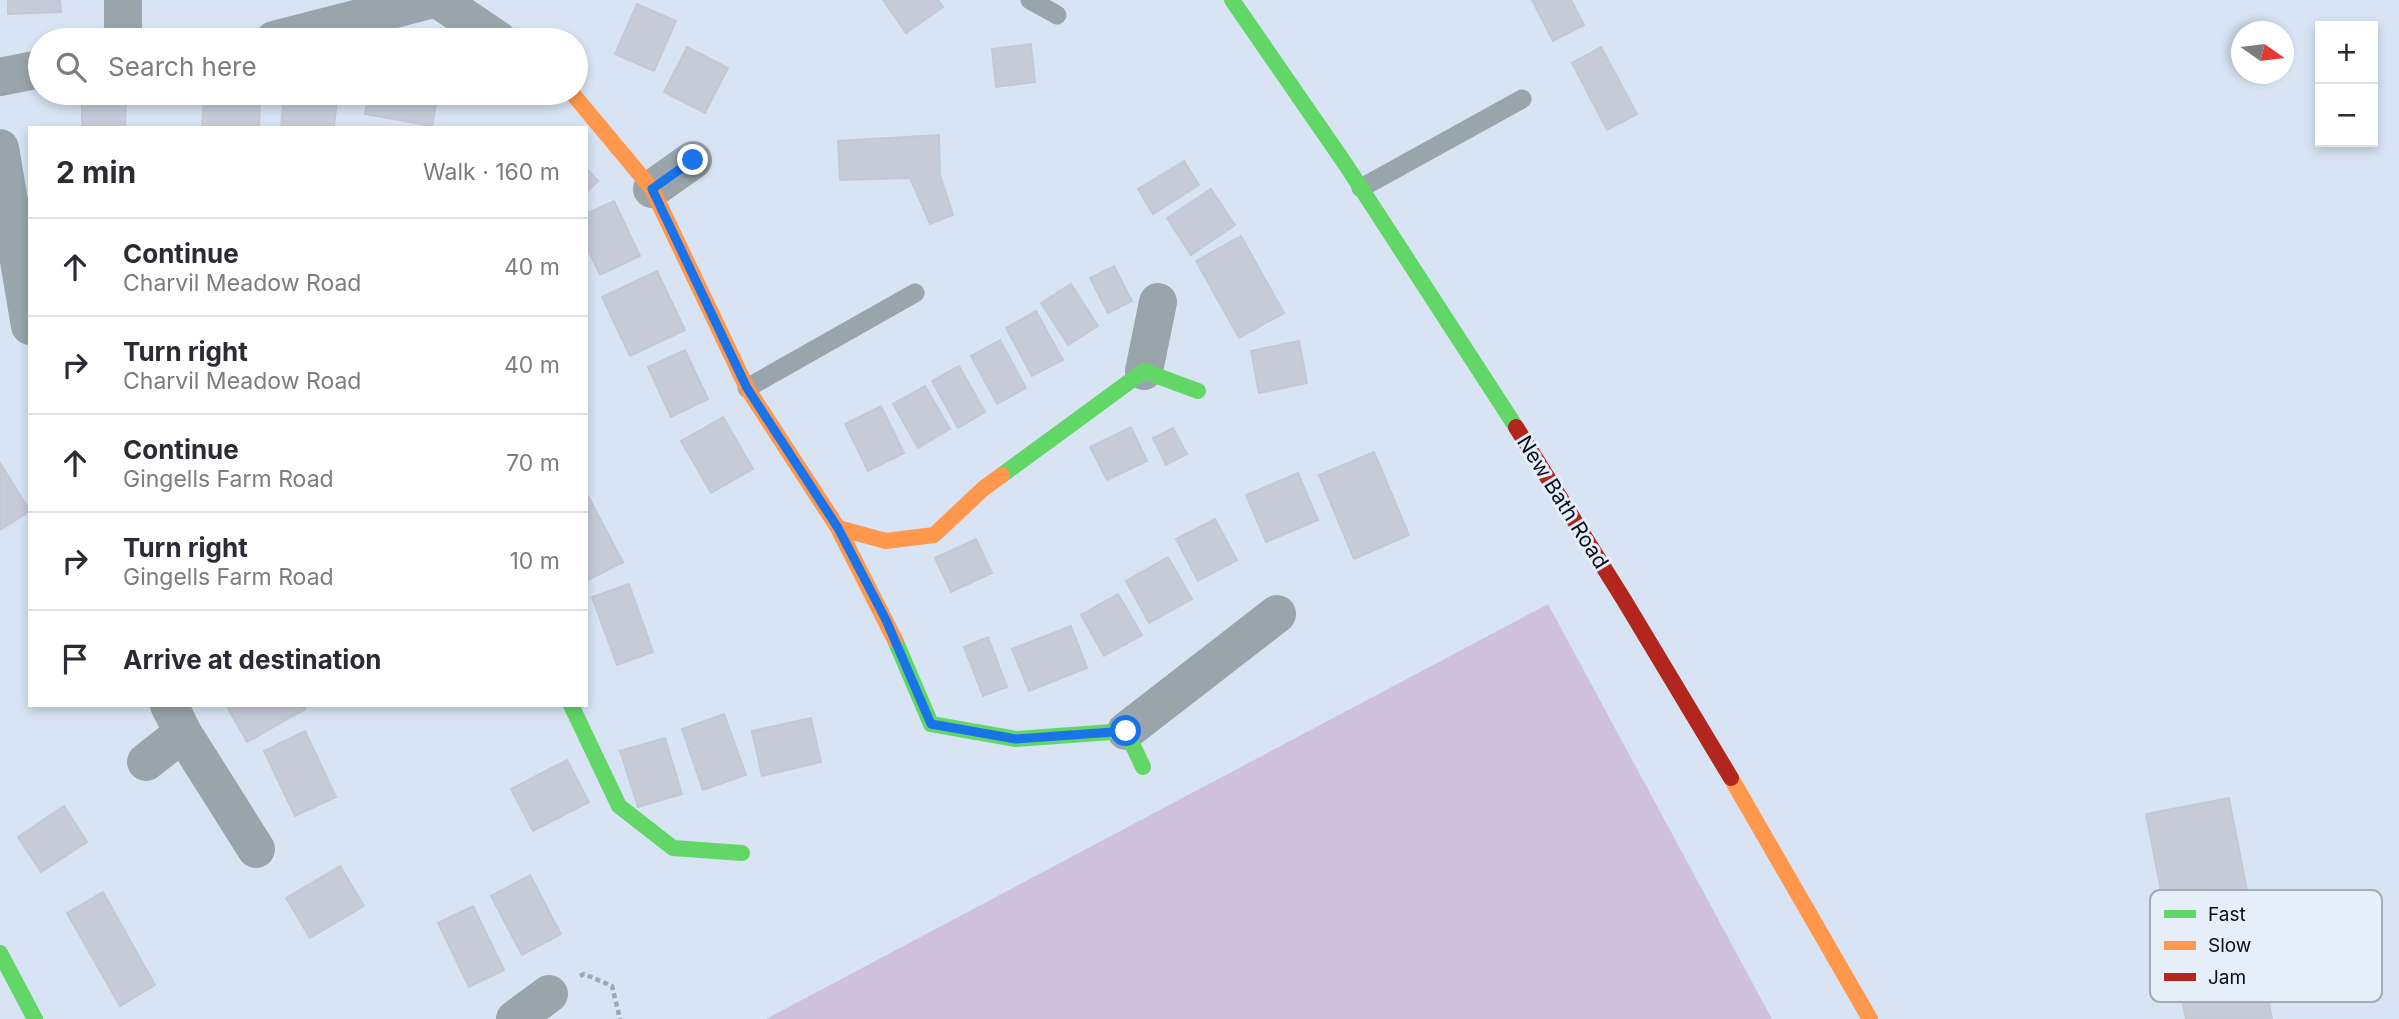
<!DOCTYPE html>
<html lang="en">
<head>
<meta charset="utf-8">
<style>
	:root { --surface:#fff; --page:#f7f7f7; --text:#2b2b33; --muted:#7c7c81; --line:#e1e1e2 }
	body { margin:0; font-family:Inter,sans-serif; background:var(--page); color:var(--text) }
	.controls { position:absolute; right:21px; top:21px; display:grid; overflow:hidden; border-radius:0px; box-shadow:0 4px 10px #0003 }
	.controls button { width:63px; height:63px; display:grid; place-items:center; padding:0; border:0; border-bottom:2px solid var(--line); background:var(--surface); color:var(--text); font:35px sans-serif }
	.compass { position:absolute; left:2231px; top:21px; width:63px; height:63px; border-radius:50%; background:var(--surface); box-shadow:0 4px 10px #0003; rotate:104deg }
	.stop { position:absolute; width:21px; height:21px; margin:-16px; border:5px solid #1a73e8; border-radius:50%; background:#fff }
	.stop.end { background:#1a73e8; border-color:#fff; box-shadow:0 2px 7px #0008 }
	.list { margin:0; padding:0; list-style:none }
	h2 { display:flex; justify-content:space-between; align-items:center; height:91px; margin:0; padding:0 28px; font-size:30px }
	h2 small { font-size:23px; font-weight:400; color:var(--muted) }
	.list li { display:grid; grid-template-columns:46px 1fr auto; gap:21px; align-items:center; box-sizing:border-box; height:98px; padding:0 28px; border-top:2px solid var(--line) }
	.list b { display:block; font-size:26px; white-space:nowrap }
	.list p { margin:0; font-size:23px; white-space:nowrap; color:var(--muted) }
	.list em { font-size:23px; font-style:normal; color:var(--muted) }
	.icon { flex:none; width:38px; height:38px; fill:none; stroke:currentColor; stroke-width:2; stroke-linecap:round; stroke-linejoin:round }
	.map { position:relative; flex:none; width:2399px; height:1019px; overflow:hidden }
	.search { position:absolute; background:var(--surface); box-shadow:0 4px 10px #0003; left:28px; top:28px; width:560px; height:77px; display:flex; align-items:center; gap:18px; box-sizing:border-box; padding:0 24px; border-radius:38px; color:var(--muted); font-size:26px }
	.panel { position:absolute; background:var(--surface); box-shadow:0 4px 10px #0003; left:28px; top:126px; width:560px; height:581px; border-radius:0px }
	.map>svg:first-child { display:block }
	.green { fill:#cfc1dd }
	.building { fill:#c6cbd7; stroke:#c4c8d6; stroke-width:2 }
	.lines { fill:none; stroke-linecap:round; stroke-linejoin:round }
	.path { stroke:#9ea8ae; stroke-width:4.5; stroke-dasharray:5 3.5; stroke-linecap:butt }
	.lane { stroke:#9aa5ab; stroke-width:19 }
	.street { stroke:#9aa5ab; stroke-width:38 }
	.fast { stroke:#63d668; stroke-width:16 }
	.slow { stroke:#ff974d; stroke-width:16 }
	.jam { stroke:#b3261e; stroke-width:16 }
	.route { stroke:#1a73e8; stroke-width:9 }
	.labels { text-anchor:middle; dominant-baseline:central; stroke-width:6; stroke-linejoin:round; paint-order:stroke }
	.street-label { font-size:21px; fill:#080e18; stroke:#e6eefa }
	.key { fill:#e6eefa; stroke:#a3abb6; stroke-width:2 }
	.key-label { font-size:19px; fill:#080e18 }
</style>
</head>
<body>
<div class="map">
<svg width="2399" height="1019" viewBox="0 0 2399 1019">
	<rect width="100%" height="100%" fill="#d8e4f4"/>
	<path class="green" d="M1548,604L1772,1019H766Z"/>
	<path class="building" d="M8,0H60L61,12L8,14Z
		M883,0H938L943,7L906,33Z
		M1532,0H1571L1584,25L1553,41Z
		M637,4L676,21L654,71L615,54Z
		M1031,44L1035,82L996,87L992,49Z
		M687,47L728,68L705,113L664,92Z
		M1601,47L1637,114L1607,130L1572,63Z
		M82,93H126L125,128H82Z
		M284,93L337,97L334,128H281Z
		M369,93H438L432,126L365,114Z
		M204,98L260,101L259,128H202Z
		M939,135L940,175L953,215L930,224L910,178L840,180L838,141Z
		M1184,161L1199,185L1153,214L1138,189Z
		M586,168L598,181L586,193Z
		M1211,189L1235,225L1191,255L1167,218Z
		M614,201L640,256L600,275L586,245V214Z
		M1241,236L1284,313L1239,338L1196,261Z
		M1114,266L1132,301L1108,313L1090,278Z
		M657,271L685,330L630,356L602,297Z
		M1071,284L1098,326L1068,345L1041,303Z
		M1036,311L1063,360L1032,376L1006,328Z
		M1000,340L1026,388L997,404L971,356Z
		M1299,341L1307,383L1259,393L1251,351Z
		M685,350L708,399L671,417L648,367Z
		M959,366L985,412L958,428L932,381Z
		M925,386L950,429L918,448L893,404Z
		M881,406L904,453L868,471L845,424Z
		M723,417L753,469L711,493L681,441Z
		M1131,427L1147,461L1107,480L1090,447Z
		M1173,428L1187,454L1166,465L1153,438Z
		M1374,452L1409,535L1354,559L1319,475Z
		M0,463L30,511L0,530Z
		M1298,473L1318,520L1266,542L1246,495Z
		M588,496L623,562L586,581V497Z
		M1215,519L1237,560L1198,581L1176,539Z
		M976,539L992,573L951,592L935,558Z
		M1168,557L1192,599L1149,623L1126,581Z
		M629,584L653,652L617,665L592,597Z
		M1118,594L1142,635L1104,656L1081,615Z
		M1071,626L1087,668L1029,691L1012,649Z
		M988,637L1007,687L983,696L964,647Z
		M226,705H303L305,709L247,742Z
		M724,714L746,775L703,790L682,729Z
		M811,718L821,762L762,776L752,731Z
		M305,731L336,797L295,816L264,751Z
		M665,738L682,794L638,807L620,751Z
		M567,760L589,802L533,831L511,789Z
		M2229,798L2272,1019H2186L2146,814Z
		M64,806L87,842L41,872L18,837Z
		M340,866L364,906L310,938L286,898Z
		M530,875L561,934L522,955L491,896Z
		M103,892L155,985L120,1006L67,913Z
		M473,906L504,970L469,987L438,923Z"/>
	<g class="lines">
		<path class="path" d="M580,976L584,974L612,986L620,1019"/>
		<path class="lane" d="M1030,0L1057,15
			M1361,188L1522,99
			M747,388L915,293"/>
		<path class="street" d="M439,0L498,40
			M123,40V0
			M274,40L429,0
			M0,77L40,69
			M0,148L30,326
			M652,189L693,160
			M1144,371L1158,302
			M169,705L183,733L256,849
			M1126,731L1277,614
			M146,762L183,733
			M515,1019L549,994"/>
		<path class="fast" d="M1232,0L1346,165L1516,427
			M1002,475L1144,371L1198,391
			M895,640L931,724L1016,739L1126,731L1143,767
			M571,705L619,806L673,848L742,853
			M0,953L35,1019"/>
		<path class="slow" d="M572,93L652,189L747,388L838,528
			M895,640L838,528L886,541L934,535L984,488L1002,475
			M1731,778L1870,1019"/>
		<path class="jam" d="M1516,427L1624,600L1731,778"/>
	</g>
	<g class="lines">
		<path class="route" d="M693,160L652,189L747,388L838,528L886,620L931,724L1016,739L1126,731"/>
	</g>
	<g class="labels">
		<g class="street-label">
			<text transform="translate(1563 502) rotate(58)">New Bath Road</text>
		</g>
	</g>
	<rect x="2150" y="890" width="232" height="112" rx="10" class="key"/>
	<rect x="2164" y="910" width="32" height="8" fill="#63d668"/>
	<rect x="2164" y="941" width="32" height="9" fill="#ff974d"/>
	<rect x="2164" y="973" width="32" height="8" fill="#b3261e"/>
	<g class="key-label">
		<text x="2208" y="921">Fast</text>
		<text x="2208" y="952">Slow</text>
		<text x="2208" y="984">Jam</text>
	</g>
</svg>
<div class="controls">
<button>+</button>
<button>−</button>
</div>
<svg class="compass" viewBox="-18 -18 36 36"><path d="M0-13l5 13h-10z" fill="#e53935"/><path d="M0 13l5-13h-10z" fill="#7c7c81"/></svg>
<div class="stop" style="left:1126px;top:731px"></div>
<div class="stop end" style="left:693px;top:160px"></div>
<div class="search"><svg class="icon" aria-label="search" viewBox="0 0 24 24"><circle cx="10" cy="10" r="6"/><path d="M15 15l6 6"/></svg>Search here</div>
<section class="panel">
<h2>2 min<small>Walk · 160 m</small></h2>
<ul class="list">
<li><svg class="icon" aria-label="ahead" viewBox="0 0 24 24"><path d="M12 20V5M6 11l6-6 6 6"/></svg><div><b>Continue</b><p>Charvil Meadow Road</p></div><em>40 m</em></li>
<li><svg class="icon" aria-label="right" viewBox="0 0 24 24"><path d="M7 20v-9h11M14 6l5 5-5 5"/></svg><div><b>Turn right</b><p>Charvil Meadow Road</p></div><em>40 m</em></li>
<li><svg class="icon" aria-label="ahead" viewBox="0 0 24 24"><path d="M12 20V5M6 11l6-6 6 6"/></svg><div><b>Continue</b><p>Gingells Farm Road</p></div><em>70 m</em></li>
<li><svg class="icon" aria-label="right" viewBox="0 0 24 24"><path d="M7 20v-9h11M14 6l5 5-5 5"/></svg><div><b>Turn right</b><p>Gingells Farm Road</p></div><em>10 m</em></li>
<li><svg class="icon" aria-label="arrive" viewBox="0 0 24 24"><path d="M6 21V4h12l-3 4 3 4H6"/></svg><div><b>Arrive at destination</b></div></li>
</ul>
</section>
</div>
</body>
</html>
